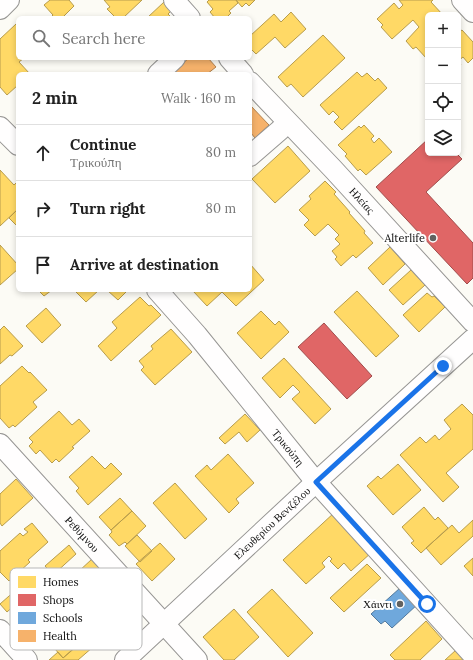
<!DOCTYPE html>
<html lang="en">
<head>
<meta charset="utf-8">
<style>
	:root { --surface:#fff; --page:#f6f6f6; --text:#222; --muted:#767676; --line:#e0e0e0 }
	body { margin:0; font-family:Lora,serif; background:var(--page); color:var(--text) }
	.controls { position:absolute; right:12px; top:12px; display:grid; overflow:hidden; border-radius:6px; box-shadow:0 2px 6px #0003 }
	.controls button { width:36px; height:36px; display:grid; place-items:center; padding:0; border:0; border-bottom:1px solid var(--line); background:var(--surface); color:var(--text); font:20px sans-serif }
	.stop { position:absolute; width:12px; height:12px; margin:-9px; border:3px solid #1a73e8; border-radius:50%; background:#fff }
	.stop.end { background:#1a73e8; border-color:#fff; box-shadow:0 1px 4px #0008 }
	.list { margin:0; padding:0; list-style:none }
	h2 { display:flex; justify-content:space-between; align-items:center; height:52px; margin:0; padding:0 16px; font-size:17px }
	h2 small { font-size:13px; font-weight:400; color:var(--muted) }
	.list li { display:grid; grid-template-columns:26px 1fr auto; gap:12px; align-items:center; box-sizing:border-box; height:56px; padding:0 16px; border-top:1px solid var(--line) }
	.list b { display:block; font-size:15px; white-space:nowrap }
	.list p { margin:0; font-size:13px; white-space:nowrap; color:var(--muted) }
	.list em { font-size:13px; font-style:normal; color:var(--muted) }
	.icon { flex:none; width:22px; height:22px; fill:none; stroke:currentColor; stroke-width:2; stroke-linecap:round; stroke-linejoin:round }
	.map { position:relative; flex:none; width:473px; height:660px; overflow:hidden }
	.search { position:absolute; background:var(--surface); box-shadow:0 2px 6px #0003; left:16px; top:16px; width:236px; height:44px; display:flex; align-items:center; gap:10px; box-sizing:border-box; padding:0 14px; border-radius:6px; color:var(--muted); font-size:15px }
	.panel { position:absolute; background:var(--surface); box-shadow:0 2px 6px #0003; left:16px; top:72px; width:236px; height:220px; border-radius:6px }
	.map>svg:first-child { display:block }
	.homes { fill:#ffd966; stroke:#b79c4c }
	.shops { fill:#e06666; stroke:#a14c4c }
	.schools { fill:#6fa8dc; stroke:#527a9e }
	.health { fill:#f6b26b; stroke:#b1814f }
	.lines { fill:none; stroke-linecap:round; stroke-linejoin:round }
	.minor-casing { stroke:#969593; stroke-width:22 }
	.minor { stroke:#fffefe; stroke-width:20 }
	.route { stroke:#1a73e8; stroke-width:5 }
	.poi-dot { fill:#626260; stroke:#fff; stroke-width:1.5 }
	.labels { text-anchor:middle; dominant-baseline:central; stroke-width:4; stroke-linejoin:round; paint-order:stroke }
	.street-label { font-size:11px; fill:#0f0f0f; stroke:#fff }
	.poi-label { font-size:11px; fill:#0f0f0f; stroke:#fff; text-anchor:end }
	.key { fill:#fff; stroke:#b7b7b7; stroke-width:1 }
	.key-label { font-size:11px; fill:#0f0f0f }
</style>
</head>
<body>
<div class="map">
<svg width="473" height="660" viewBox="0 0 473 660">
	<rect width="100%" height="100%" fill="#fcfbf5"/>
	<path class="homes" d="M50,0H69L74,6L62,18H52L51,17L53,15L44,5Z
		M104,0H142L123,18L121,17L116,18L107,9L110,7Z
		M209,0H236L238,3L229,11L231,13L226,18H215L210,12L213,9L207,2Z
		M236,0H255L249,6L246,3L242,7Z
		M399,0H433L431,2L443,15H428L427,59L416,47L413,49L406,41L419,27L413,20L392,39L381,27L383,25L377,19L394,3L399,9L403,5Z
		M164,2L172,10L168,14L172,18H147Z
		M291,12L306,29L285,48L275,37L256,54L250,48V36L274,14L281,22Z
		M16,24L18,27V58H24L19,62L30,74H18V85L7,95L0,87V39Z
		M462,30L473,42V58L468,63L463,57L458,61L461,65L458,68V31L459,32Z
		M323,35L345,58L303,97L291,84L287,87L278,77Z
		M357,72L362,77L367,73L375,81L378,78L387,88L342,130L334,122L339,117L333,111L329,115L320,105Z
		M364,125L374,136L371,139L374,143L379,138L392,152L366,175L360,169L358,171L345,156L347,154L338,145L359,126L361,128Z
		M288,146L310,171L275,203L252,179Z
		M0,170L14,185L17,182L18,184V209L0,226Z
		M325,181L336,192L334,194L350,212L349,213L365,231L364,233L373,243L356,258L353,255L341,266L335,259L337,257L332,251L340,244L335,239L339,235L328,224L315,236L304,225L309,220L299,210L311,199L309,196Z
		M18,209V227L9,218Z
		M0,245L18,265V269L0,285Z
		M390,247L405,264L383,285L368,268Z
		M250,264L264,280L236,306L222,292L207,306L193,291L194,290H250Z
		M411,270L425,285L403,305L389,290Z
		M38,290H52L44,296Z
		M78,290H99L86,302L76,292Z
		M107,290H128L118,300Z
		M357,291L399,336L376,357L334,312Z
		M427,293L432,297L434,296L445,307L419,332L403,315Z
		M140,297L149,306L151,305L161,315L111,361L98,346L117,328L112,322Z
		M46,308L61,325L42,343L26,326Z
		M261,311L275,325L279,321L289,332L261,359L237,333Z
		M4,326L23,346L12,356L10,355L0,364V330Z
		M171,329L192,352L155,385L141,370L144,367L139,361L153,349L151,346Z
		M284,358L331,409L315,424L292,399L300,392L293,385L280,398L262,378Z
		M22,366L29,373L30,372L47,390L33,402L37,407L15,427L13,425L9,428L0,418V386Z
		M462,404L473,415V449L446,473L459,487L443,502L400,455L420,437L426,443L435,435L439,440L451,429L444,420Z
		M59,411L72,425L79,419L90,431L72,447L74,448L59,462L56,459L52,463L40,450L36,454L29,446L33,442L29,438Z
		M245,414L260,430L247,442L239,432L225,444L219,438Z
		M228,454L254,483L236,499L239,503L229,513L195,476L207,465L211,470Z
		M92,456L105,469L111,463L122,474L88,505L76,491L79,488L69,477Z
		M398,464L421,490L393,515L367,486L378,476L381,479Z
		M16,479L33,498L2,526L0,523V494Z
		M175,483L207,519L185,539L153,503Z
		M120,498L132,511L111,530L99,517Z
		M424,507L435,520L438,517L448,528L421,553L411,543L414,541L402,527Z
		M132,511L146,526L127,544L125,542L119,546L109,535L112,532L111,530Z
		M335,512L372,552L351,571L344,563L338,569L330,561L332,559L329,556L322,563L325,567L306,584L283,560Z
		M473,520V536L441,565L426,548L452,525L459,533Z
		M32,523L48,542L28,560L30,562L9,581L0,572V551L20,533L23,536L28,532L24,529Z
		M137,535L152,551L140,562L125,546Z
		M160,543L175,559L152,581L136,564Z
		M69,545L76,554L53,575L45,566Z
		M473,558V576L464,566Z
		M92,559L108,577L80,602L64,585Z
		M367,564L381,578L344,612L330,598Z
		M35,573L46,586L20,608L16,604L7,612L0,604Z
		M46,586L90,635L63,658L19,609Z
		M272,589L313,633L288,657L247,612Z
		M234,609L259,637L234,660H224L203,637Z
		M426,621L442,639L420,660H395L390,655Z
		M85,638L93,647L78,660H49L58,652L63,658Z
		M456,650L465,660H445Z"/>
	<path class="shops" d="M428,139V153H456L462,159L426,192L473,243V278L467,284L376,187Z
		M324,323L372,376L347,399L298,347Z"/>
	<path class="schools" d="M400,588L419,603L392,628L385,621L381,624L371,614Z"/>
	<path class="health" d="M189,58H208L216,67L207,74H171Z
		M250,105L269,125L255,138L251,133L250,135Z"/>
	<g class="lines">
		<defs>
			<g id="minor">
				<path d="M174,0L190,18"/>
				<path d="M462,0L473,12"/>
				<path d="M0,9L9,0"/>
				<path d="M229,58L243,74"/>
				<path d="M158,74L175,58"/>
				<path id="s1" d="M250,82L333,169L473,322"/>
				<path d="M0,127L18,145"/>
				<path d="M250,156L280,130L287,122"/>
				<path id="s2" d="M157,290L197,335L316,482L473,655"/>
				<path id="s3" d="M0,444L197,660"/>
				<path d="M0,630L27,660"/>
				<path id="s4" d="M125,660L316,482L473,339"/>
			</g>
		</defs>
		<use href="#minor" class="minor-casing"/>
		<use href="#minor" class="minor"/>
	</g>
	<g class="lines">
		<path class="route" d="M427,604L316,482L443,366"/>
	</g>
	<g class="poi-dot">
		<circle cx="433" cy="238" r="4"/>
		<circle cx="400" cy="604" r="4"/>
	</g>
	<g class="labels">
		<g class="street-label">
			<text stroke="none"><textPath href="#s1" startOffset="163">Ηλείας</textPath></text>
			<text stroke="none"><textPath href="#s2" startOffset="205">Τρικούπη</textPath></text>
			<text stroke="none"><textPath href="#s4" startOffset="201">Ελευθερίου Βενιζέλου</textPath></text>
			<text stroke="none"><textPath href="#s3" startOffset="122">Ρεθύμνου</textPath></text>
		</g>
		<g class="poi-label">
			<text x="425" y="238">Alterlife</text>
			<text x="392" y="604">Χάιντι</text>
		</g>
	</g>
	<rect x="10" y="568" width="132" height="82" rx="6" class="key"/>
	<rect x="18" y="576" width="18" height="12" fill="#ffd966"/>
	<rect x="18" y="594" width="18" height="12" fill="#e06666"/>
	<rect x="18" y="612" width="18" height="12" fill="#6fa8dc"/>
	<rect x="18" y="630" width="18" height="12" fill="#f6b26b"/>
	<g class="key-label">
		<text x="43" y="586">Homes</text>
		<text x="43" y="604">Shops</text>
		<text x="43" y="622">Schools</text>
		<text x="43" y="640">Health</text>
	</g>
</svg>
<div class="controls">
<button>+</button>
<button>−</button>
<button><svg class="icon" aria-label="locate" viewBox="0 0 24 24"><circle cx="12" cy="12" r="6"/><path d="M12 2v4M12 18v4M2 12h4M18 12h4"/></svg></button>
<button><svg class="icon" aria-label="layers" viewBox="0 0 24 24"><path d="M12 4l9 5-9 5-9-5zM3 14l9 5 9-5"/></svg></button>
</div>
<div class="stop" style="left:427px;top:604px"></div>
<div class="stop end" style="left:443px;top:366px"></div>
<div class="search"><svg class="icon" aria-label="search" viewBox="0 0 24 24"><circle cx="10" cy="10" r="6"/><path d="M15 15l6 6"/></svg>Search here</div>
<section class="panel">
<h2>2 min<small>Walk · 160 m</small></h2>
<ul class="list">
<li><svg class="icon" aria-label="ahead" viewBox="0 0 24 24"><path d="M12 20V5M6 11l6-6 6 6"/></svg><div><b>Continue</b><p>Τρικούπη</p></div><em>80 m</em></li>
<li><svg class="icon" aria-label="right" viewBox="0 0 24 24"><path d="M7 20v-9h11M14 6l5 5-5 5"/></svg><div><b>Turn right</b></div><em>80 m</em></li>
<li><svg class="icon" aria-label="arrive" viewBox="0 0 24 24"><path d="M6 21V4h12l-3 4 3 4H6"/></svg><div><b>Arrive at destination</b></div></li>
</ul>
</section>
</div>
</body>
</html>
